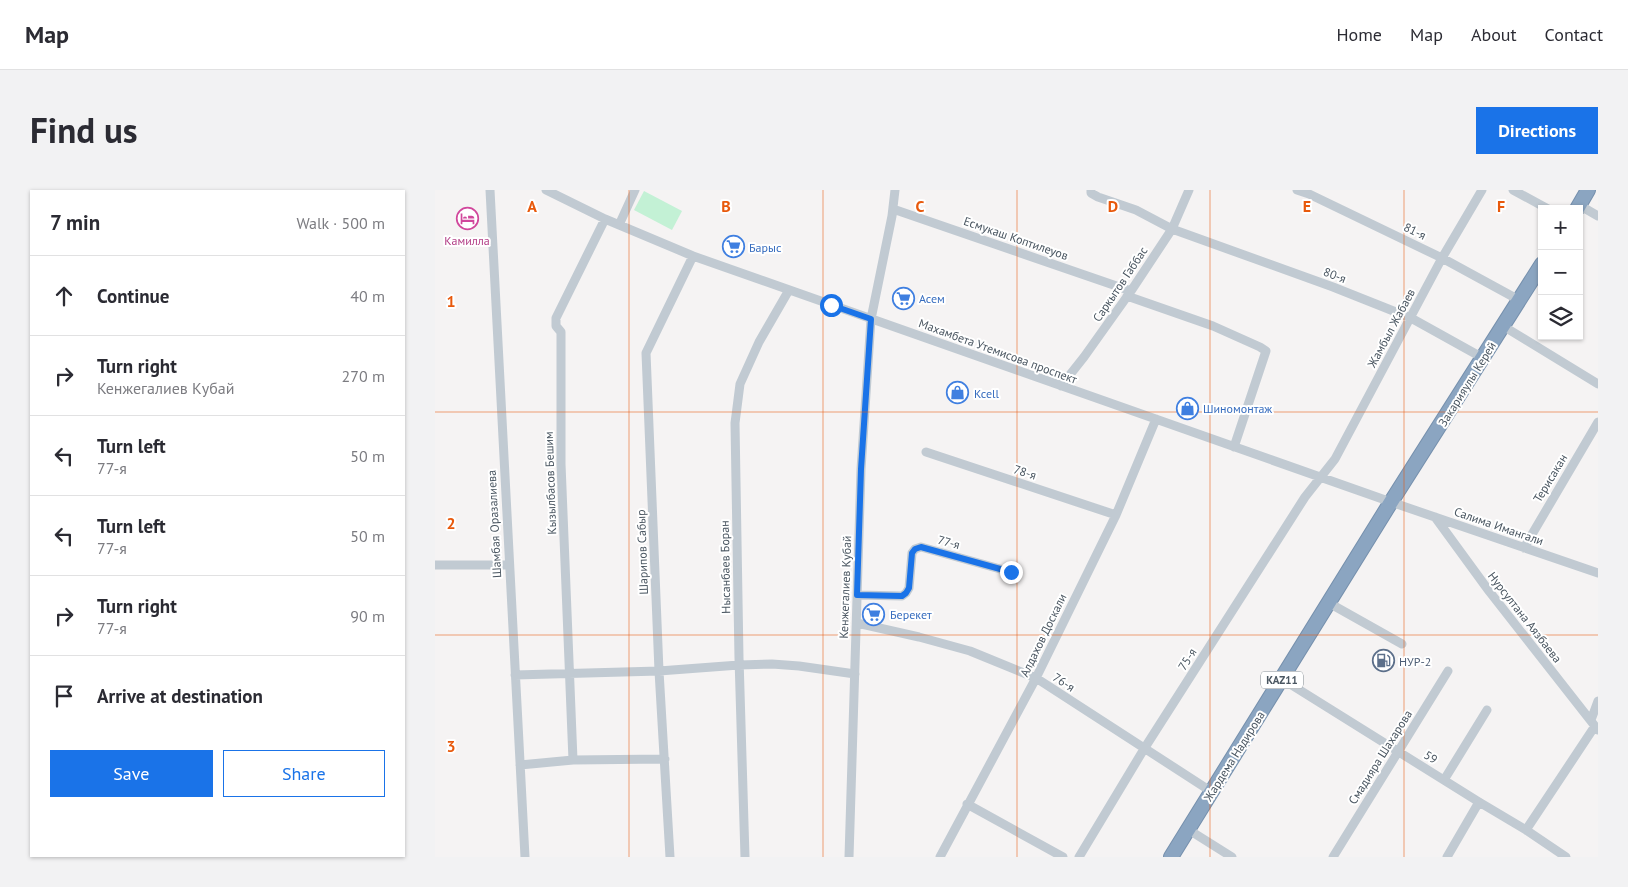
<!DOCTYPE html>
<html lang="en">
<head>
<meta charset="utf-8">
<style>
	:root { --surface:#fff; --page:#f2f2f3; --text:#2b2b33; --muted:#7c7c81; --line:#e1e1e2; --accent:#1a73e8 }
	body { margin:0; font-family:"PT Sans",sans-serif; background:var(--page); color:var(--text) }
	.controls { position:absolute; right:15px; top:15px; display:grid; overflow:hidden; border-radius:0px; box-shadow:0 1px 4px #0004 }
	.controls button { width:45px; height:45px; display:grid; place-items:center; padding:0; border:0; border-bottom:1px solid var(--line); background:var(--surface); color:var(--text); font:25px sans-serif }
	.stop { position:absolute; width:15px; height:15px; margin:-11px; border:4px solid #1a73e8; border-radius:50%; background:#fff }
	.stop.end { background:#1a73e8; border-color:#fff; box-shadow:0 1px 5px #0008 }
	.list { margin:0; padding:0; list-style:none }
	h2 { display:flex; justify-content:space-between; align-items:center; height:65px; margin:0; padding:0 20px; font-size:21px }
	h2 small { font-size:16px; font-weight:400; color:var(--muted) }
	.list li { display:grid; grid-template-columns:32px 1fr auto; gap:15px; align-items:center; box-sizing:border-box; height:80px; padding:0 20px; border-top:1px solid var(--line) }
	.list b { display:block; font-size:19px; white-space:nowrap }
	.list p { margin:0; font-size:16px; white-space:nowrap; color:var(--muted) }
	.list em { font-size:16px; font-style:normal; color:var(--muted) }
	.actions { display:flex; gap:10px; padding:15px 20px }
	.actions a { flex:1; padding:11px 0; border:1px solid var(--accent); border-radius:0px; text-align:center; font-size:18px; color:var(--accent) }
	.actions .main { background:var(--accent); color:#fff }
	.icon { flex:none; width:28px; height:28px; fill:none; stroke:currentColor; stroke-width:2; stroke-linecap:round; stroke-linejoin:round }
	.map { position:relative; flex:none; width:1163px; height:667px; overflow:hidden; border-radius:0px }
	header { display:flex; align-items:center; gap:30px; box-sizing:border-box; height:70px; padding:0 25px; background:var(--surface); border-bottom:1px solid var(--line) }
	header strong { font-size:24px }
	nav { display:flex; gap:28px; margin-inline-start:auto; font-size:18px }
	.intro { display:flex; align-items:center; justify-content:space-between; box-sizing:border-box; height:120px; padding:0 30px }
	h1 { margin:0; font-size:35px }
	.button { padding:12px 22px; border-radius:0px; background:var(--accent); color:#fff; font-size:18px; font-weight:700 }
	main { display:flex; gap:30px; padding:0 30px }
	aside { flex:1; background:var(--surface); border-radius:0px; box-shadow:0 1px 4px #0004 }
	.map>svg:first-child { display:block }
	.green { fill:#c3f1d5 }
	.lines { fill:none; stroke-linecap:round; stroke-linejoin:round }
	.highway-casing { stroke:#7690ad; stroke-width:16 }
	.minor { stroke:#c1cad2; stroke-width:9 }
	.highway { stroke:#8ba5c1; stroke-width:14 }
	.route { stroke:#1a73e8; stroke-width:6 }
	.grid { fill:none; stroke:#e8590c; stroke-width:1; stroke-opacity:0.55 }
	.labels { text-anchor:middle; dominant-baseline:central; stroke-width:4; stroke-linejoin:round; paint-order:stroke }
	.shield { fill:#fff; stroke:#808990; stroke-width:1 }
	.shield-label { font-size:11px; font-weight:bold; fill:#4a5661 }
	.street-label { font-size:12px; fill:#4a5661; stroke:#fff }
	.hotel-label { font-size:12px; fill:#b23c85; stroke:#fff }
	.shop-label { font-size:12px; fill:#366cbe; stroke:#fff; text-anchor:start }
	.service-label { font-size:12px; fill:#4e5e75; stroke:#fff; text-anchor:start }
	.grid-label { font-size:16px; text-anchor:middle; font-weight:bold; fill:#e8590c; stroke:#fff; stroke-width:4; stroke-linejoin:round; paint-order:stroke }
</style>
</head>
<body>
<header>
<strong>Map</strong>
<nav><a>Home</a><a>Map</a><a>About</a><a>Contact</a></nav>
</header>
<div class="intro"><h1>Find us</h1><a class="button">Directions</a></div>
<main>
<aside>
<h2>7 min<small>Walk · 500 m</small></h2>
<ul class="list">
<li><svg class="icon" aria-label="ahead" viewBox="0 0 24 24"><path d="M12 20V5M6 11l6-6 6 6"/></svg><div><b>Continue</b></div><em>40 m</em></li>
<li><svg class="icon" aria-label="right" viewBox="0 0 24 24"><path d="M7 20v-9h11M14 6l5 5-5 5"/></svg><div><b>Turn right</b><p>Кенжегалиев Кубай</p></div><em>270 m</em></li>
<li><svg class="icon" aria-label="left" viewBox="0 0 24 24"><path d="M17 20v-9H6M10 6l-5 5 5 5"/></svg><div><b>Turn left</b><p>77-я</p></div><em>50 m</em></li>
<li><svg class="icon" aria-label="left" viewBox="0 0 24 24"><path d="M17 20v-9H6M10 6l-5 5 5 5"/></svg><div><b>Turn left</b><p>77-я</p></div><em>50 m</em></li>
<li><svg class="icon" aria-label="right" viewBox="0 0 24 24"><path d="M7 20v-9h11M14 6l5 5-5 5"/></svg><div><b>Turn right</b><p>77-я</p></div><em>90 m</em></li>
<li><svg class="icon" aria-label="arrive" viewBox="0 0 24 24"><path d="M6 21V4h12l-3 4 3 4H6"/></svg><div><b>Arrive at destination</b></div></li>
</ul>
<div class="actions"><a class="main">Save</a><a>Share</a></div>
</aside>
<div class="map">
<svg width="1163" height="667" viewBox="0 0 1163 667">
	<rect width="100%" height="100%" fill="#f5f3f3"/>
	<path class="green" d="M209,1L247,21L237,40L199,20Z"/>
	<g class="lines">
		<defs>
			<path id="highway" d="M1142,19L1153,0
				M736,667L956,312L1107,74"/>
		</defs>
		<use href="#highway" class="highway-casing"/>
		<path class="minor" d="M55,0L90,667
			M111,0L170,29L258,66L956,312L1163,383
			M656,0V3L663,7L701,20L737,39L898,97L976,128L1048,168
			M862,0L874,4L1007,68L1084,110
			M1078,0L1113,19
			M1144,15L1163,26
			M458,19L696,101
			M184,35L200,0
			M692,106L778,136L825,157L831,161L799,257
			M1068,136L1163,194
			M626,196L649,167L696,101L737,39L754,0
			M491,262L681,325
			M1000,327L1054,401L1163,540
			M1089,358L1163,232
			M0,375H74
			M422,405L467,406L471,403L474,398L477,363L480,359L486,357L576,382
			M894,413L967,454
			M422,433L484,447L535,461L601,488L777,602
			M80,485L224,481L304,475L337,474L364,476L420,484
			M847,489L1044,612L1091,640L1131,667
			M1156,530L1163,511
			M138,570L126,274V142L121,136V128L170,29
			M85,575L138,570L230,569
			M1009,590L1052,520
			M532,614L628,667
			M754,640L797,667
			M1091,640L1160,536
			M235,667L224,481L211,163L258,66
			M310,667L304,468L300,233L305,194L324,152L354,100
			M414,667L426,279L436,129L457,26L460,0
			M505,667L601,488L681,325L721,229
			M644,667L709,559L870,307L900,269L1007,68L1047,0
			M898,667L1013,481
			M1012,667L1044,612"/>
		<use href="#highway" class="highway"/>
	</g>
	<g class="lines">
		<path class="route" d="M396,115L436,129L426,279L422,405L467,406L471,403L474,398L477,363L480,359L486,357L576,382"/>
	</g>
	<path class="grid" d="M194,0V667M388,0V667M582,0V667M775,0V667M969,0V667M0,222H1163M0,445H1163"/>
	<defs>
		<symbol id="hotel-ring" viewBox="-11 -11 22 22"><circle r="9.5" fill="#fff" stroke="#d1479c" stroke-width="1.5"/><path d="M-6-4.5h1.5V1H6V5H4.5V3h-9V5H-6ZM-4 0a1.8 1.8 0 1 1 3.6 0ZM.5 0V-2.5h3Q6-2.5 6 0Z" fill="#d1479c"/></symbol>
		<symbol id="supermarket-ring" viewBox="-11 -11 22 22"><circle r="9.5" fill="#fff" stroke="#3f7fe0" stroke-width="1.5"/><path d="M-6-5.5h2.5l.6 2H6L4.5 2H-2.5L-4.4-4H-6ZM-1.5 3.2a1.3 1.3 0 1 0 .1 0ZM3 3.2a1.3 1.3 0 1 0 .1 0Z" fill="#3f7fe0"/></symbol>
		<symbol id="shop-ring" viewBox="-11 -11 22 22"><circle r="9.5" fill="#fff" stroke="#3f7fe0" stroke-width="1.5"/><path d="M-5-2.5h2.3a2.7 3.5 0 0 1 5.4 0H5L5.5 6h-11ZM-1.5-2.5h3a1.5 2.3 0 0 0-3 0Z" fill="#3f7fe0"/></symbol>
		<symbol id="fuel-ring" viewBox="-11 -11 22 22"><circle r="9.5" fill="#fff" stroke="#5c6f8a" stroke-width="1.5"/><path d="M-5.5-6h7V0h2V4h1.3V-2.5L3-4.5l.8-.8L6-3V5H2.5V1h-1V6h-7ZM-4.2-4.7v3.2H.2V-4.7Z" fill="#5c6f8a"/></symbol>
	</defs>
	<g fill-rule="evenodd">
		<use href="#hotel-ring" x="20" y="16" width="25" height="25"/>
		<use href="#supermarket-ring" x="286" y="44" width="25" height="25"/>
		<use href="#supermarket-ring" x="456" y="96" width="25" height="25"/>
		<use href="#shop-ring" x="510" y="190" width="25" height="25"/>
		<use href="#shop-ring" x="740" y="206" width="25" height="25"/>
		<use href="#supermarket-ring" x="426" y="412" width="25" height="25"/>
		<use href="#fuel-ring" x="936" y="458" width="25" height="25"/>
	</g>
	<g class="labels">
		<rect class="shield" x="826" y="481.5" width="42" height="17" rx="4"/>
		<g class="shield-label">
			<text x="847" y="490">KAZ11</text>
		</g>
		<g class="street-label">
			<text transform="translate(980 41) rotate(26)">81-я</text>
			<text transform="translate(581 48) rotate(19)">Есмукаш Коптилеуов</text>
			<text transform="translate(900 85) rotate(21)">80-я</text>
			<text transform="translate(685 94) rotate(-56)">Саркытов Габбас</text>
			<text transform="translate(956 138) rotate(-62)">Жамбыл Жабаев</text>
			<text transform="translate(563 161) rotate(20)">Махамбета Утемисова проспект</text>
			<text transform="translate(1032 194) rotate(-58)">Закарияулы Керей</text>
			<text transform="translate(590 282) rotate(18)">78-я</text>
			<text transform="translate(1115 288) rotate(-59)">Терисакан</text>
			<text transform="translate(115 293) rotate(-92)">Кызылбасов Бешим</text>
			<text transform="translate(59 334) rotate(-93)">Шамбая Оразалиева</text>
			<text transform="translate(1064 336) rotate(19)">Салима Имангали</text>
			<text transform="translate(514 352) rotate(15)">77-я</text>
			<text transform="translate(207 362) rotate(-92)">Шарипов Сабыр</text>
			<text transform="translate(290 377) rotate(-91)">Нысанбаев Боран</text>
			<text transform="translate(410 397) rotate(-88)">Кенжегалиев Кубай</text>
			<text transform="translate(1090 427) rotate(52)">Нурсултана Аязбаева</text>
			<text transform="translate(608 445) rotate(-64)">Алдахов Доскали</text>
			<text transform="translate(752 469) rotate(-58)">75-я</text>
			<text transform="translate(629 492) rotate(33)">76-я</text>
			<text transform="translate(799 566) rotate(-58)">Жардема Надирова</text>
			<text transform="translate(945 567) rotate(-58)">Смадияра Шахарова</text>
			<text transform="translate(996 567) rotate(32)">59</text>
		</g>
		<g class="hotel-label">
			<text x="32" y="50">Камилла</text>
		</g>
		<g class="shop-label">
			<text x="314" y="57">Барыс</text>
			<text x="484" y="108">Асем</text>
			<text x="539" y="203">Kcell</text>
			<text x="768" y="218">Шиномонтаж</text>
			<text x="455" y="424">Берекет</text>
		</g>
		<g class="service-label">
			<text x="964" y="471">НУР-2</text>
		</g>
	</g>
	<g class="grid-label">
		<text x="97" y="22">A</text>
		<text x="291" y="22">B</text>
		<text x="485" y="22">C</text>
		<text x="678" y="22">D</text>
		<text x="872" y="22">E</text>
		<text x="1066" y="22">F</text>
		<text x="16" y="117">1</text>
		<text x="16" y="339">2</text>
		<text x="16" y="562">3</text>
	</g>
</svg>
<div class="controls">
<button>+</button>
<button>−</button>
<button><svg class="icon" aria-label="layers" viewBox="0 0 24 24"><path d="M12 4l9 5-9 5-9-5zM3 14l9 5 9-5"/></svg></button>
</div>
<div class="stop" style="left:396px;top:115px"></div>
<div class="stop end" style="left:576px;top:382px"></div>
</div>
</main>
</body>
</html>
